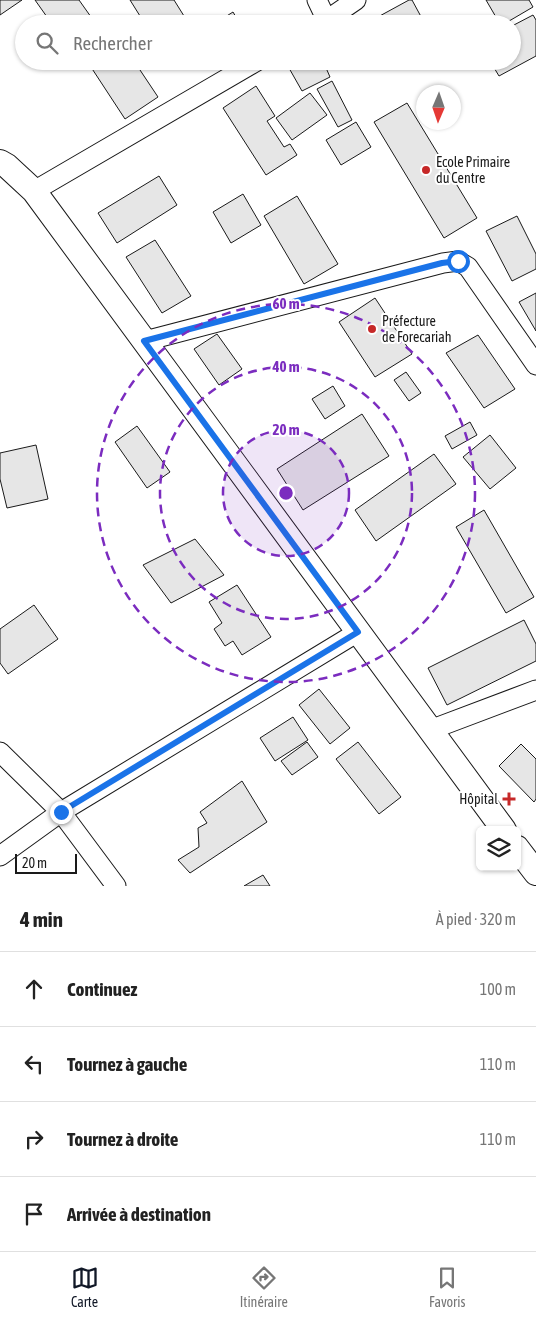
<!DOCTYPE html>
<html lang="fr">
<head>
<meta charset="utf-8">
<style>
	:root { --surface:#fff; --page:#f2f2f2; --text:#222; --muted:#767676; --line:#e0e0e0; --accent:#111827 }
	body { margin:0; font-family:"Asap Condensed",sans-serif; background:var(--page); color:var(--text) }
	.controls { position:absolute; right:15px; bottom:15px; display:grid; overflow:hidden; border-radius:8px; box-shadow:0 1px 4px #0004 }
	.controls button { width:45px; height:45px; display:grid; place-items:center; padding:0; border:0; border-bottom:1px solid var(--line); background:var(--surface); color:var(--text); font:25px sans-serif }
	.compass { position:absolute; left:416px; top:85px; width:45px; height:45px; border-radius:50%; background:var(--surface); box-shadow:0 1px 4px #0004; rotate:182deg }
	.scale { position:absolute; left:15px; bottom:12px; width:62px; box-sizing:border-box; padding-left:5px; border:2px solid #1a1a1a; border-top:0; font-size:14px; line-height:18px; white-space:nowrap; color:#1a1a1a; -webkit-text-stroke:4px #fff; paint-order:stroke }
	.stop { position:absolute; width:15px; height:15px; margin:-11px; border:4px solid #1a73e8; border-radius:50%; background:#fff }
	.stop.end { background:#1a73e8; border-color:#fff; box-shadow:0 1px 5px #0008 }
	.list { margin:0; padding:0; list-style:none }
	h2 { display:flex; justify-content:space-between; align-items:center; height:65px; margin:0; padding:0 20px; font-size:21px }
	h2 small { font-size:16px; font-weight:400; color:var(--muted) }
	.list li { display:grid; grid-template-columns:32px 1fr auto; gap:15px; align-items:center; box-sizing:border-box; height:75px; padding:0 20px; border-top:1px solid var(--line) }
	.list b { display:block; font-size:19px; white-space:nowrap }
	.list em { font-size:16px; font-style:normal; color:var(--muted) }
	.icon { flex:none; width:28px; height:28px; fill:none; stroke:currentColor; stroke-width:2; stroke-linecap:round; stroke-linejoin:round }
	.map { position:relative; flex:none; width:536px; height:886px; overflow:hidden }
	.search { position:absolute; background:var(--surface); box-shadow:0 1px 4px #0004; left:15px; right:15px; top:15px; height:55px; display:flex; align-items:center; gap:12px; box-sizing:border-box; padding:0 18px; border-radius:28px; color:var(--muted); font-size:19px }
	.sheet { height:365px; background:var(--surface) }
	nav { display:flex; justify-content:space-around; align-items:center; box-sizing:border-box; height:70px; border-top:1px solid var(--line); background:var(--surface); font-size:14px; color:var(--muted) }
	nav a { display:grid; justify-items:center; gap:2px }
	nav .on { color:var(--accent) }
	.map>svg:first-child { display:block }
	.building { fill:#e6e6e6; stroke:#1a1a1a }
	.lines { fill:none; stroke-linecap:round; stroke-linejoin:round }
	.minor-casing { stroke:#1a1a1a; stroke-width:21 }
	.tertiary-casing { stroke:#1a1a1a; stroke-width:26 }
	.minor { stroke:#fff; stroke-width:19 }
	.tertiary { stroke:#fff; stroke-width:24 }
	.route { stroke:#1a73e8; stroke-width:6 }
	.ring { fill:none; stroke:#7b2cbf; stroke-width:2.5; stroke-dasharray:9 6 }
	.poi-dot { fill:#c62828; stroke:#fff; stroke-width:2 }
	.labels { text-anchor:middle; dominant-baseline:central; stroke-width:4; stroke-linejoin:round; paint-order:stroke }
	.poi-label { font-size:14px; fill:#1a1a1a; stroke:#fff; text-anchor:start }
	.centre { fill:#7b2cbf; stroke:#fff; stroke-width:2.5 }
	.ring-label { font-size:15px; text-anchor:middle; font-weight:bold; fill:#7b2cbf; stroke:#fff; stroke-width:4; stroke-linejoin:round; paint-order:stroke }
</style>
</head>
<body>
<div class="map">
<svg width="536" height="886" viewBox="0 0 536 886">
	<rect width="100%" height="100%" fill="#fff"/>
	<path class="building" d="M0,0H22L0,15Z
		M35,0H79L96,24H52Z
		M130,0H174L189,24H145Z
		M409,0H412L425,24H380L376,18Z
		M486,0H529L533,7L504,24H500Z
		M233,12L240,24H214Z
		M533,15L536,20V56L499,76L490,61H512V26Z
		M87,61H134L158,97L125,119Z
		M285,61H323L330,77L302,91Z
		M332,81L352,120L338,127L317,89Z
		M256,86L275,116L267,121L284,147L290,144L297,155L266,175L223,108Z
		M310,93L327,115L292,140L276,118Z
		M407,103L477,218L444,238L374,122Z
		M356,122L371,147L341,165L326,140Z
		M159,176L177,205L117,243L98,213Z
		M243,194L261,225L231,243L213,212Z
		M297,196L338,264L304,284L264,216Z
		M517,216L536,254V269L512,281L486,231Z
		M155,240L191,296L162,313L126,257Z
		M536,293V331L519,302Z
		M375,298L412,354L375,377L339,322Z
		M217,334L242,369L219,385L194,349Z
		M478,335L515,389L484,408L446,353Z
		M406,372L421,393L409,401L394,380Z
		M333,386L345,406L325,419L312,399Z
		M362,414L389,456L303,510L277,469Z
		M470,422L477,435L452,449L445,436Z
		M137,426L170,472L147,488L115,442Z
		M490,435L516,468L490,489L463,457Z
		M36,445L48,499L7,508L0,479V453Z
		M434,454L456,484L376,541L355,510Z
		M484,510L534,597L506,613L456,527Z
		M195,539L224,575L171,603L143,565Z
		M237,585L271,637L242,655L233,641L225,646L214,629L222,623L209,602Z
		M34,605L58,639L8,674L0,663V629Z
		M524,620L536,644V661L447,705L428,668Z
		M319,689L350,728L330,744L299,705Z
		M293,717L308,740L275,761L260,738Z
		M307,742L318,757L292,775L281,761Z
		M358,742L401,797L379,814L336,759Z
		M521,744L536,759V799L534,802L499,766Z
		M242,781L267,822L190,873L178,860L199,847L198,828L207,823L200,812Z
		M263,875L270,886H244Z"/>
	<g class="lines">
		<defs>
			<path id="minor" d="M317,0L327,21
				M321,24L356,0
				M34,191L257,61
				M145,341L443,263L458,261L468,267L536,365
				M430,730L536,690
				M0,752L61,812L116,886
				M0,856L61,812L358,632"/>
			<path id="tertiary" d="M0,162L7,166L34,191L504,830
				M517,848L536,873"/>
		</defs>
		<use href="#minor" class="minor-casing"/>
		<use href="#tertiary" class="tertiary-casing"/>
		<use href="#minor" class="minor"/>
		<use href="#tertiary" class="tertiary"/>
	</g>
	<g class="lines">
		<path class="route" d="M61,812L358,632L144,341L442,263L458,261"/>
	</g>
	<circle cx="286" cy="493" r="63" fill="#7b2cbf" fill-opacity=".12"/>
	<g class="ring">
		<circle cx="286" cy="493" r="63"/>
		<circle cx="286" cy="493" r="126"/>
		<circle cx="286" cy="493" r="189"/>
	</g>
	<g class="poi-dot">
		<circle cx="426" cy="170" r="5"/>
		<circle cx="372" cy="329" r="5"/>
		<path d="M506.5 791.5h5v5h5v5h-5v5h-5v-5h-5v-5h5z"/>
	</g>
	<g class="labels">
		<g class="poi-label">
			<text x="436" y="162">Ecole Primaire<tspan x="436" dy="16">du Centre</tspan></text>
			<text x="382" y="321">Préfecture<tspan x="382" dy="16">de Forecariah</tspan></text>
			<text x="498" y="799" text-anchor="end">Hôpital</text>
		</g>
	</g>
	<circle cx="286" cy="493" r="8" class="centre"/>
	<g class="ring-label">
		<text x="286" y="309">60 m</text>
		<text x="286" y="372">40 m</text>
		<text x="286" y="435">20 m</text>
	</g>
</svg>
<div class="controls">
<button><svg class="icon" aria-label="layers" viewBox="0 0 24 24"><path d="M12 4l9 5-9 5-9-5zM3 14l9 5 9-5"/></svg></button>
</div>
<svg class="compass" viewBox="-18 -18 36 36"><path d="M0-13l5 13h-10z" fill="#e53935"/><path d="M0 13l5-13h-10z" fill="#767676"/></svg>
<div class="scale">20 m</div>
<div class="stop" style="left:458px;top:261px"></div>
<div class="stop end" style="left:61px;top:812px"></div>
<div class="search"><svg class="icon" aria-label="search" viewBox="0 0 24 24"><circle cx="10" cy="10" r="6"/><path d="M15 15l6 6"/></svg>Rechercher</div>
</div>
<section class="sheet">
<h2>4 min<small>À pied · 320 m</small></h2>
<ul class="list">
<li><svg class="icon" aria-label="ahead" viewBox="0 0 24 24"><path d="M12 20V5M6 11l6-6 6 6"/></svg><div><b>Continuez</b></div><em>100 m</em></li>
<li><svg class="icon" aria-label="left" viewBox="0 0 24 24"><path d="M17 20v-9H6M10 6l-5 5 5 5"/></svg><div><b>Tournez à gauche</b></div><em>110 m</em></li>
<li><svg class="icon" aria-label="right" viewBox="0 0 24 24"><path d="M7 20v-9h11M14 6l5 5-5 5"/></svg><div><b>Tournez à droite</b></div><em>110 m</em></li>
<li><svg class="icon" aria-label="arrive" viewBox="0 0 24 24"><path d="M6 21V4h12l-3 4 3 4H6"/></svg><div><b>Arrivée à destination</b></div></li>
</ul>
</section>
<nav>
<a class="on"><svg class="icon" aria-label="map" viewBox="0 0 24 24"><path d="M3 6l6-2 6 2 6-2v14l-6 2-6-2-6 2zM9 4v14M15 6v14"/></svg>Carte</a>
<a><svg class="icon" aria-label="directions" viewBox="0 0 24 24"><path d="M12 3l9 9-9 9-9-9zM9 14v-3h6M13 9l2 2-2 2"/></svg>Itinéraire</a>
<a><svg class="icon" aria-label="saved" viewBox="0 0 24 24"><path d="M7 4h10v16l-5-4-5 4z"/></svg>Favoris</a>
</nav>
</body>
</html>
